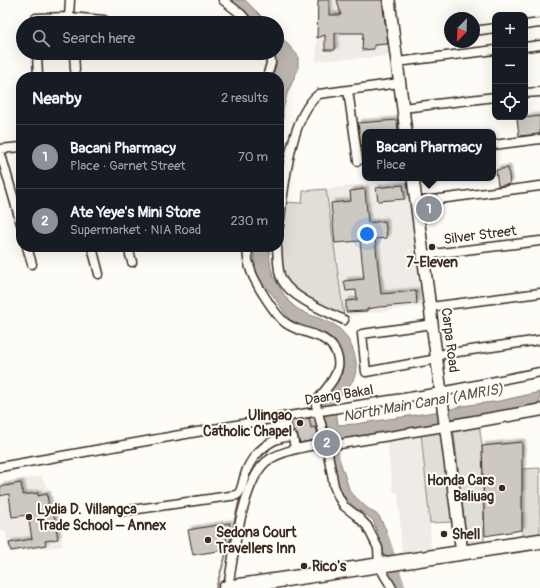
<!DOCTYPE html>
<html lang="en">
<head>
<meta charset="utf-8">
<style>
	:root { --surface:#171b24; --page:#20242c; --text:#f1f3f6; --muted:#9ea1a6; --line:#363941; --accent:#8c9099 }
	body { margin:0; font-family:Pangolin,sans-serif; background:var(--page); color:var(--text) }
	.controls { position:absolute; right:12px; top:12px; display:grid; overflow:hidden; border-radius:8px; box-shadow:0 4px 16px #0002 }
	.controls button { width:36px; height:36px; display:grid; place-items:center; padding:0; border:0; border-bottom:1px solid var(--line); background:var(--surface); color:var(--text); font:20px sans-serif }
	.compass { position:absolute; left:444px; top:12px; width:36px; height:36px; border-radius:50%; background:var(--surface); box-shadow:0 4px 16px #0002; rotate:203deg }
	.you { position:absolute; left:367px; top:234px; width:14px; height:14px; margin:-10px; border:3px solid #fff; border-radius:50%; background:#1a73e8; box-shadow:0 0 0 6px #1a73e833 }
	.badge { display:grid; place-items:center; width:26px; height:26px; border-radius:50%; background:var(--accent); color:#fff; font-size:13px; font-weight:700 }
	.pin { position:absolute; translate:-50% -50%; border:2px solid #fff; box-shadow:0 1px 4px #0006 }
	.popup { position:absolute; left:362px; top:129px; width:134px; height:52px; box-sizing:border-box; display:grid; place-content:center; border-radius:8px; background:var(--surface); filter:drop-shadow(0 1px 3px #0005); font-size:13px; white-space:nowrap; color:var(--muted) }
	.popup b { font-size:15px; color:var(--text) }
	.popup::after { content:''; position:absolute; left:50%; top:100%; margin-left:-8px; border:8px solid transparent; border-top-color:var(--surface) }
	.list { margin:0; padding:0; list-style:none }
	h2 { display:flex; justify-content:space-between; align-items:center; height:52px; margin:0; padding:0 16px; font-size:17px }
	h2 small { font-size:13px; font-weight:400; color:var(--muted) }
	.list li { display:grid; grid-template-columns:26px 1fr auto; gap:12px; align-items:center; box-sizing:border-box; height:64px; padding:0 16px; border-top:1px solid var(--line) }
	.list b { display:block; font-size:15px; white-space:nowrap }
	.list p { margin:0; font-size:13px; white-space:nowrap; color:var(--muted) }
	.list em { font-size:13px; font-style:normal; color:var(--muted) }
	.icon { flex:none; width:22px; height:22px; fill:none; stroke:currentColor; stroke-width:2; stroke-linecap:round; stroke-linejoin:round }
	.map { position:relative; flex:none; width:540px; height:588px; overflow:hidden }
	.search { position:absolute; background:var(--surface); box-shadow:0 4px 16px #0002; left:16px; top:16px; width:268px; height:44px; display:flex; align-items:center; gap:10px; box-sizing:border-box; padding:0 14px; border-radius:22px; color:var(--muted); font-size:15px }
	.panel { position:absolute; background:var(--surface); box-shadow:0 4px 16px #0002; left:16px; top:72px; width:268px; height:180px; border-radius:16px }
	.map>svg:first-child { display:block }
	.built { fill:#efece7 }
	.green { fill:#e1ded7; stroke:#8e847a }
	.water { fill:#bbb4ad; stroke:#887d74 }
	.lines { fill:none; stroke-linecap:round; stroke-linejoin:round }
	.stream { stroke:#887d74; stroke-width:2 }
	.river { stroke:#bbb4ad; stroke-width:11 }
	.building { fill:#cdc8c2; stroke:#3b2a1e; filter:url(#shadow) }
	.street-casing { stroke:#3b2a1e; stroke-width:11 }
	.secondary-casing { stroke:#3b2a1e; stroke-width:14 }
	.highway-casing { stroke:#3b2a1e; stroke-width:17 }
	.street { stroke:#fdfcf7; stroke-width:8 }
	.secondary { stroke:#fdfcf7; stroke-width:11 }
	.highway { stroke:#fdfcf7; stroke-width:14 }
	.poi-dot { fill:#3b2a1e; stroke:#fdfcf7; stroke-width:1.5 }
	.labels { text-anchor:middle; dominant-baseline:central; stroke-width:4; stroke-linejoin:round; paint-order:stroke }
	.street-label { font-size:14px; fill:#3b2a1e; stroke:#fdfcf7 }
	.poi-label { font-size:14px; font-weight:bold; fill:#3b2a1e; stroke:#fdfcf7; text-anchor:start }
	.water-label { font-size:15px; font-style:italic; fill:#615349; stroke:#fdfcf7 }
</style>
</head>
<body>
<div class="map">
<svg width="540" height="588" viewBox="0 0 540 588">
	<defs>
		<filter id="shadow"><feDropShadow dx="3" dy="-3" stdDeviation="1" flood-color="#0004"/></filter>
	</defs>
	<rect width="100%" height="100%" fill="#fdfcf7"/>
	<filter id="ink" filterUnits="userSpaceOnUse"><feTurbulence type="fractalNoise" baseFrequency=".025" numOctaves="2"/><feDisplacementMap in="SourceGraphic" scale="8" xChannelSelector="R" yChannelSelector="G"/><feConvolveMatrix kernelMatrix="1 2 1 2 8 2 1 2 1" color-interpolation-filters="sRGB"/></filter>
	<g filter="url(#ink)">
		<path class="built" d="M318,0H387L391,56L316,61Z
			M408,179L424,306L344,316L326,189Z
			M421,433L430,523L431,550L402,554L398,492H393L386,437Z
			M41,476L55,502L63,546L9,553L6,532L0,531V484Z"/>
		<path class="green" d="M326,189L344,316L339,318L285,283L281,256L279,225L284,202L302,203L303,191Z
			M479,424L482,445L484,542L467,544L454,433L451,431Z
			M442,430L454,522L430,523L421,433Z
			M540,468V533L522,537V469Z"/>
		<path class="water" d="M232,0H245L268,23H255Z
			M277,32L298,56V69L287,94L283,110V152L279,183V77H271L274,53H277Z
			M253,247H269C270,268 271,275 283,293C286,298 290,303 295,307C307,316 323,318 336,326C349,335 360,359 355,375C352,386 341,393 335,402L338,425L356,424L448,410L462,406L500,401L540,392V405L336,442V449L350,492L366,507L379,516L386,530L391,553H384L373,520L353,506L342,493L333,457L332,443L322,414L321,400L342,373V359L334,342L326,334L313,331L291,322L272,294L260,281L256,270Z"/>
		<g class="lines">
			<path class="stream" d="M259,458L269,450
				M216,588L231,537L240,497"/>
			<path class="river" d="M333,445L335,471L344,494L346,496
				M384,539L400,588"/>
		</g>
		<path class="building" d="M318,0H329V15H341L337,0H382L388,44L374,45V49L362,50L363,33H335V50H325V35L317,38Z
			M540,116V134L519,136L517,119Z
			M397,120L398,132H365V150H362L358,123Z
			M508,168L510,184L498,186L496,170Z
			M403,185L405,199L378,201L376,188Z
			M365,189L368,223L385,221L387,238L375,239L381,294L416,291L417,304L379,307L367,309V311L346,312V301L357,300L356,290L346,291L344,281L364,279L360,241L335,243L331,203L351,201L350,191Z
			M434,205L436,215L425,216L424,207Z
			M309,418L311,428L316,427L319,439L300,443L297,434L293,431L291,421Z
			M522,442V530L485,536L482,446Z
			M21,483L23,495L38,493V496L47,494L49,510L53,509L58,539L45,541L46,545L11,551L9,543L32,539L28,515L12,517L9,494L0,496V487Z
			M230,523L224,550L193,555L188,530Z"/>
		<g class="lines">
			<defs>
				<path id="street" d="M223,0L241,14L249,23
					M36,23V18L69,17L104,20
					M70,23L69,17L70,0
					M525,25L540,23
					M474,31L495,28
					M525,47L540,45
					M37,53L38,77
					M74,53L75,70
					M397,62L495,50
					M267,77L271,63L270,53
					M348,90L358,161
					M525,93L540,92
					M403,108L495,97
					M493,145L540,139
					M0,149L21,147
					M0,151L21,224
					M416,202L540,186
					M279,226C284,190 289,117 319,94L399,83
					M27,247L32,264
					M92,247L99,274
					M128,247L132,262
					M248,247C247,254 248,262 250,268C253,280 276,317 287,324C303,335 326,332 336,352C338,357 339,362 338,367C336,380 324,390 317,401L316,405L326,443L334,486L339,498L344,506L357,516L367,526L378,548L379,566L392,588
					M277,247C278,258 277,271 282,280C293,299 326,311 344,320
					M424,255L540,241
					M430,307L540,293
					M433,324L362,334L366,372L437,359
					M437,355L540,340
					M0,467L276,418L441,392L540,372
					M124,511L237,495C243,490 242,482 245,475C249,460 261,447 275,440C281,438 288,435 293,437L295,449
					M228,588C233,558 243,474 270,459C287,449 307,447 326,443L328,446L444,427"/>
				<path id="secondary" d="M389,0L406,132
					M413,178L462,553
					M444,427L540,410"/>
				<path id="highway" d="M226,588L540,541"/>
			</defs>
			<use href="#street" class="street-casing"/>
			<use href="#secondary" class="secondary-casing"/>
			<use href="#highway" class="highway-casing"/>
			<use href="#street" class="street"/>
			<use href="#secondary" class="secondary"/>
			<use href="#highway" class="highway"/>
		</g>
	</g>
	<g class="poi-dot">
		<circle cx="432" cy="247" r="4"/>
		<circle cx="300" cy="423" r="4"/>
		<circle cx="502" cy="488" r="4"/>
		<circle cx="29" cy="517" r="4"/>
		<circle cx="444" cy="534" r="4"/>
		<circle cx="208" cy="540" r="4"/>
		<circle cx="304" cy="566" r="4"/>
	</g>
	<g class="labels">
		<g class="street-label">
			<text transform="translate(480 235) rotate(-7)">Silver Street</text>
			<text transform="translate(450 340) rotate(83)">Carpa Road</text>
			<text transform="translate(339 395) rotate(-9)">Daang Bakal</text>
		</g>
		<g class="poi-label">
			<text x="432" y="262" text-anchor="middle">7-Eleven</text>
			<text x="292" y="415" text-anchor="end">Ulingao<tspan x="292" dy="16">Catholic Chapel</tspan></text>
			<text x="494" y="480" text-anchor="end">Honda Cars<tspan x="494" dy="16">Baliuag</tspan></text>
			<text x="37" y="509">Lydia D. Villangca<tspan x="37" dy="16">Trade School – Annex</tspan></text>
			<text x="216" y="532">Sedona Court<tspan x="216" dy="16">Travellers Inn</tspan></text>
			<text x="452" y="534">Shell</text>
			<text x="312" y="566">Rico's</text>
		</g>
		<g class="water-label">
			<text transform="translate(423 403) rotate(-10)">North Main Canal (AMRIS)</text>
		</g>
	</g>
</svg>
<div class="controls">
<button>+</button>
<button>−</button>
<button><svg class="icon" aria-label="locate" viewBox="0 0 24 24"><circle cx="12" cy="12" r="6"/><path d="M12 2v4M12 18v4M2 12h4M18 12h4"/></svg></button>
</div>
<svg class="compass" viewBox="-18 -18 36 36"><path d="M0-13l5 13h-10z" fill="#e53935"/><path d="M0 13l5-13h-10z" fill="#9ea1a6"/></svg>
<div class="you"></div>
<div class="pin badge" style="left:429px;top:209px">1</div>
<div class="popup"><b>Bacani Pharmacy</b>Place</div>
<div class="pin badge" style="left:327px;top:443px">2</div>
<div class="search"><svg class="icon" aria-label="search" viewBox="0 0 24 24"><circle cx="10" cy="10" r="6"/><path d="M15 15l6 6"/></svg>Search here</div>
<section class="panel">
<h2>Nearby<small>2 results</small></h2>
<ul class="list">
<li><span class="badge">1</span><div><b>Bacani Pharmacy</b><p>Place · Garnet Street</p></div><em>70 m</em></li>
<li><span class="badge">2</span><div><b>Ate Yeye's Mini Store</b><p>Supermarket · NIA Road</p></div><em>230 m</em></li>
</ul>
</section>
</div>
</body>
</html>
